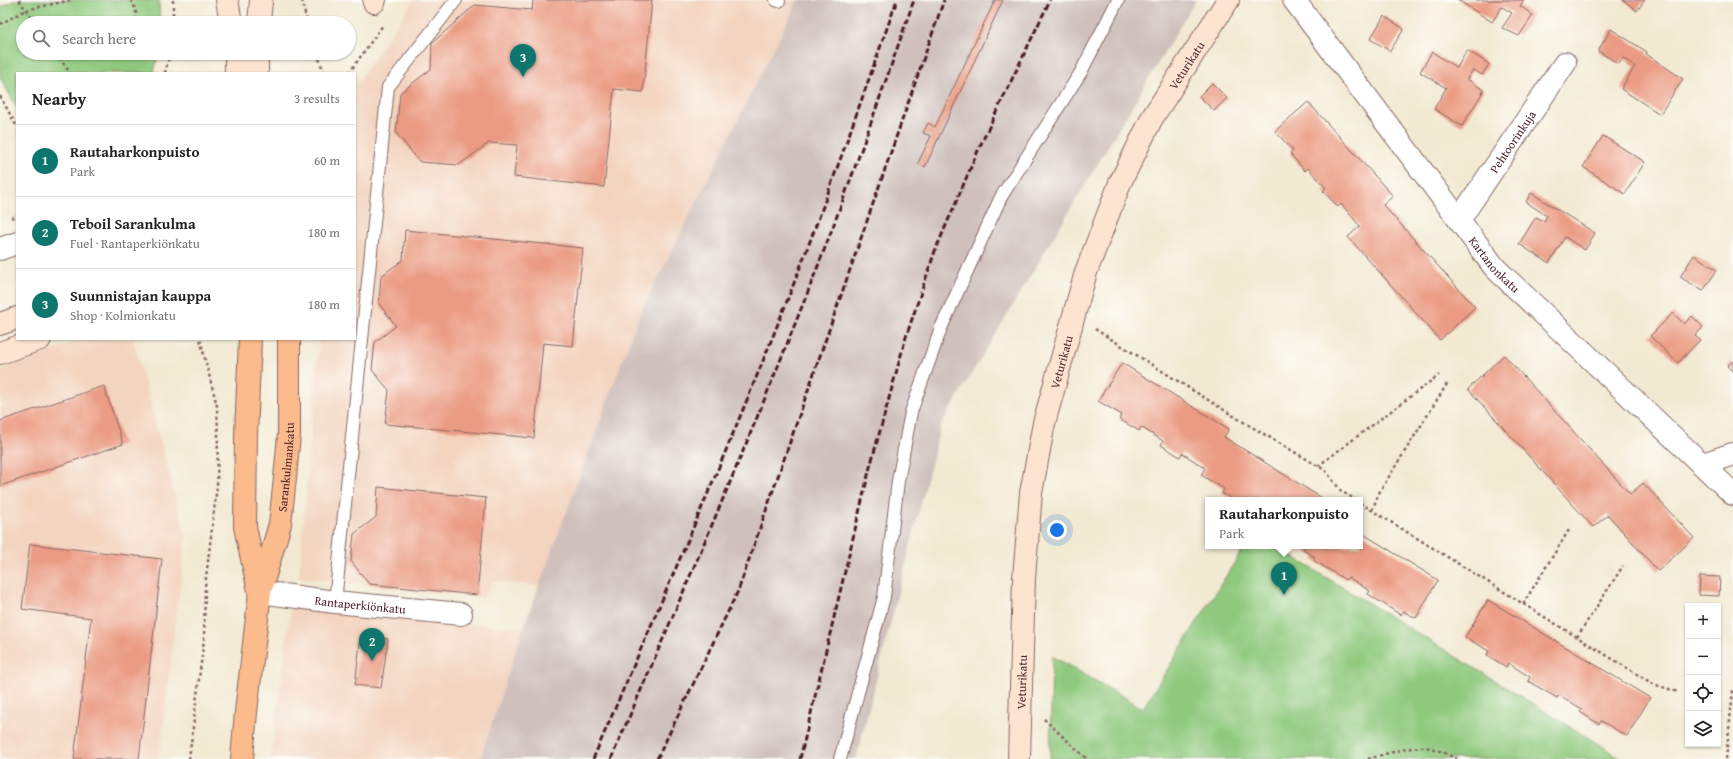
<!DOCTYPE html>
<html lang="en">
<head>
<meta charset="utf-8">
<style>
	:root { --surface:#fff; --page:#f2f2f2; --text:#222; --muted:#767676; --line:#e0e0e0; --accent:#0f766e }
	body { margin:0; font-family:"Gentium Book Plus",serif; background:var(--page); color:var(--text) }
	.controls { position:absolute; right:12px; bottom:12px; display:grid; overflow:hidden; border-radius:0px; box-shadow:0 1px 3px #0004 }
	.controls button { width:36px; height:36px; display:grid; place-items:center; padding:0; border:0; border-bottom:1px solid var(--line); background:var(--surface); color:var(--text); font:20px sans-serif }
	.you { position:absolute; left:1057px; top:530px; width:14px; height:14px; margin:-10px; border:3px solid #fff; border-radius:50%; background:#1a73e8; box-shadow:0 0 0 6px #1a73e833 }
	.badge { display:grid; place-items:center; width:26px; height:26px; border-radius:50%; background:var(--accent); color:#fff; font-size:13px; font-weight:700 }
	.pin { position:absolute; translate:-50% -33px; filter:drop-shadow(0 1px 2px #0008) }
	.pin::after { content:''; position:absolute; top:21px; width:14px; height:12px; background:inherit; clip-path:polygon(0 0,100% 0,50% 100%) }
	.popup { position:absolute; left:1205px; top:497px; width:158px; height:52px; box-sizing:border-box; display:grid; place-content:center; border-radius:0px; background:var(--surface); filter:drop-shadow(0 1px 3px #0005); font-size:13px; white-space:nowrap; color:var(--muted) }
	.popup b { font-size:15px; color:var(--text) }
	.popup::after { content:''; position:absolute; left:50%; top:100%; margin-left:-8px; border:8px solid transparent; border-top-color:var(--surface) }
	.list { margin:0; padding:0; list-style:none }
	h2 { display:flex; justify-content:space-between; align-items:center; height:52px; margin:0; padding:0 16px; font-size:17px }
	h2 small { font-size:13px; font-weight:400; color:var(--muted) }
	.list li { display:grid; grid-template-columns:26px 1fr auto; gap:12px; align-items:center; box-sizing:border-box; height:72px; padding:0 16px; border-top:1px solid var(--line) }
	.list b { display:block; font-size:15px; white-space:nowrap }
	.list p { margin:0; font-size:13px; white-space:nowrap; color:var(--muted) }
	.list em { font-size:13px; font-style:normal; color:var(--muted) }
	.icon { flex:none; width:22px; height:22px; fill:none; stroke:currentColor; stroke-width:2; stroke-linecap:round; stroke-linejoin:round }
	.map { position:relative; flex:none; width:1733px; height:759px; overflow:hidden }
	.search { position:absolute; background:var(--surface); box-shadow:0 1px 3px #0004; left:16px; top:16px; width:340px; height:44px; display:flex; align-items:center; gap:10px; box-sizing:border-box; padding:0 14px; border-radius:22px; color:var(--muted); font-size:15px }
	.panel { position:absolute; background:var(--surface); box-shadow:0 1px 3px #0004; left:16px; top:72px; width:340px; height:268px; border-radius:0px }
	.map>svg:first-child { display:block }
	.built { fill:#f3d4bf }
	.industrial { fill:#cfc0bb }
	.green { fill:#8fc97e; stroke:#6c7454 }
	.building { fill:#eb9b83 }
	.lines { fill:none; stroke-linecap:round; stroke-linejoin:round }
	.lane-casing { stroke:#856665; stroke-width:14 }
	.street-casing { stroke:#856665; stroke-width:24 }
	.secondary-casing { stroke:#856665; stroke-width:24 }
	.primary-casing { stroke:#856665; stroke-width:24 }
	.path { stroke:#856665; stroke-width:2.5; stroke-dasharray:3 3; stroke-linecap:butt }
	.lane { stroke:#fff; stroke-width:12 }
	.street { stroke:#fff; stroke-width:22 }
	.secondary { stroke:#fde4d1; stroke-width:22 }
	.primary { stroke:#fbbb8c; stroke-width:22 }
	.rail { stroke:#4a1f2b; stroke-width:3; stroke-dasharray:6 3; stroke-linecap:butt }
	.labels { text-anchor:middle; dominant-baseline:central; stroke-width:3; stroke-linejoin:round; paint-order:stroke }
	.street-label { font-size:12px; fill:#4a1f2b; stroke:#fdfcf7 }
</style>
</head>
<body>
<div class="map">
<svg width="1733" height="759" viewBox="0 0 1733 759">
	<rect width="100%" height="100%" fill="#fdfcf7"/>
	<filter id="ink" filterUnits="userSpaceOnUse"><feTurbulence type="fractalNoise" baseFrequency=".025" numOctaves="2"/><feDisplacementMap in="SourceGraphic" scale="8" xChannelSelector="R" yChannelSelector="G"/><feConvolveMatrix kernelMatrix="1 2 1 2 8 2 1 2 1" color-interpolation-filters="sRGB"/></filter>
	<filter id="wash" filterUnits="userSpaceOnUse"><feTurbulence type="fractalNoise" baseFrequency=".012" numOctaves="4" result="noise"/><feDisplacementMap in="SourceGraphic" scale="16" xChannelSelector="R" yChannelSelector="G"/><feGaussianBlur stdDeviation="0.9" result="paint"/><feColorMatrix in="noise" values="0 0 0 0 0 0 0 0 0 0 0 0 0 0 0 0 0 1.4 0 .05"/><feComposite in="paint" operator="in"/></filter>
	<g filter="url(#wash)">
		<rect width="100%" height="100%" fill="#f2e9d2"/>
		<path class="built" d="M414,0H798L638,318L539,586L493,581L483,598L299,577L319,339H355V86Z
			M82,339H133L186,537L159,759H0V370Z
			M291,605L523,629L480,759H271Z"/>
		<path class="industrial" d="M798,0H1196L941,425L856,759H480L523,629L638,318Z"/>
		<path class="green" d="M15,0H159L160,23H23V53H158L154,73H17V108L0,77V8Z
			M1245,546H1275L1623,759H1050L1052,656L1143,708Z"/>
		<g id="blocks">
			<path class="building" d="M533,0H652L643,92L614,89L604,187L514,177L517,145L489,143L459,165L420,162L396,133L400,93L431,69L432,43L475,5L532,10Z
				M995,0H1003L925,167L918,163L931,136L923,133L928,123L935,127Z
				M1458,0H1524L1520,6L1533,15L1519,36L1502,28L1512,13L1502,7L1492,22Z
				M1623,0H1645L1637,11Z
				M1384,16L1404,29L1390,51L1370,39Z
				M1611,29L1647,52L1646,54L1683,79L1660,114L1621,89L1635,66L1623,58L1619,64L1598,51Z
				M1467,50L1489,64L1482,75L1473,70L1467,79L1484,90L1462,126L1434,109L1446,88L1420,72L1432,52L1457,68Z
				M1212,83L1227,98L1214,111L1199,96Z
				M1308,102L1393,196L1383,205L1475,307L1440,340L1348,237L1360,226L1341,204L1338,207L1323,191L1326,188L1308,168L1305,171L1290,154L1293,151L1275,131Z
				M1603,136L1645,162L1625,194L1583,167Z
				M1531,193L1595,233L1585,250L1565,237L1549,263L1519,244L1536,217L1544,221L1547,216L1526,202Z
				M405,230L583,248L573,346L543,343L534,438L385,424L389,390L372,370L375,342L396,326L379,304L381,276L403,260Z
				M1694,255L1717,270L1703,291L1680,277Z
				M1673,313L1684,324L1692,316L1703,327L1695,336L1700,340L1678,363L1650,336Z
				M1504,355L1630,494L1643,483L1694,538L1658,571L1608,515L1593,527L1468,389Z
				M1733,361V372L1727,366Z
				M1122,363L1229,429L1224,437L1325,500H1234L1222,493L1224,489L1201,475L1205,468L1182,453L1180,457L1161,445L1163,441L1141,427L1139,431L1119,419L1122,415L1098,401Z
				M104,386L123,444L0,486V421Z
				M378,487L486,498L477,595L369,584L351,561L354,534L376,517Z
				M1360,532L1438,580L1416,618L1403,611L1401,615L1368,594L1370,591L1348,577L1346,580L1313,560L1315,557L1303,550L1305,546H1360Z
				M30,544L162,559L139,759H74L91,618L22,609Z
				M1700,576L1720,577L1719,596L1699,595Z
				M1488,600L1650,698L1627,736L1601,721L1599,724L1580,712L1582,709L1559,695L1557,698L1528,681L1530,677L1508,663L1506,667L1487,655L1489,651L1465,637Z
				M361,635L388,639L381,688L355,685Z"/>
		</g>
	</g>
	<g filter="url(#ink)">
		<use href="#blocks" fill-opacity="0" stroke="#856665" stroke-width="1"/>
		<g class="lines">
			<defs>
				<path id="lane" d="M776,0L779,1
					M335,602L388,87L456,0
					M840,759L884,597L898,481L911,412L941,328L1001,197L1081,72L1118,0"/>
				<g id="street">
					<path id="s1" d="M1294,0L1495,268L1733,494"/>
					<path id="s2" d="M1459,220L1565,63"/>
					<path d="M0,249L17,243"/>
					<path d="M1703,464L1733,454"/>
					<path id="s3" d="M260,592L335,602L461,614"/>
				</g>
				<g id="secondary">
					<path d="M227,0L231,23"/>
					<path d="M374,2L375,0"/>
					<path d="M259,23L261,0"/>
					<path d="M236,53V73"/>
					<path d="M257,73V53"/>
					<path d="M0,324L17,318"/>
					<path d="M0,353L40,339"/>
					<path id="s4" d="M1019,759L1024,578L1031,493L1044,423L1086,272L1120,183L1152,118L1228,0"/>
				</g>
				<g id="primary">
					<path d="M250,339L246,435L245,527L259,591"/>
					<path id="s5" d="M242,759L246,712L260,592L280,524L285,478L289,435V339"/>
				</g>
			</defs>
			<use href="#lane" class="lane-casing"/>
			<use href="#street" class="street-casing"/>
			<use href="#secondary" class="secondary-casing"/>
			<use href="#primary" class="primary-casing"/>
			<path class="path" d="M19,0L35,23
				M131,0L136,10V23
				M173,0V23
				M302,0L307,23
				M0,24L26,10L71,0
				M56,53L70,73
				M317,53L324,73
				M60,59L94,53
				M165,73L170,53
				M349,73L383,25
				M0,96L17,127
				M11,218L17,215
				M1095,329L1240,420L1325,470L1341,491L1356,500
				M1318,466L1439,375
				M1360,503L1653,684L1678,692
				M1372,510L1380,491L1447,384
				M1523,604L1569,530
				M1577,637L1623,566
				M1044,719L1087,759
				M189,759L204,639L205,586L217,486L218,434L217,406L200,339
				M1368,759C1386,754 1406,747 1425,747C1436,748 1448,755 1457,759
				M1726,759L1733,690"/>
			<use href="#lane" class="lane"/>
			<use href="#street" class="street"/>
			<use href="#secondary" class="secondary"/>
			<use href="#primary" class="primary"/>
			<path class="rail" d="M593,759C659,607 726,455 787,301C826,202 861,101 897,0
				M611,759C676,609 741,460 801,309C842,207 878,103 914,0
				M657,759L738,591L944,0
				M800,759L870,467L906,337L935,251L980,146L1050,0"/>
		</g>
	</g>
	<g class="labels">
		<g class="street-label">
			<text stroke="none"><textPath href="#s4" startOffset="725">Veturikatu</textPath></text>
			<text stroke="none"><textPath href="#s2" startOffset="95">Pehtoorinkuja</textPath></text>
			<text stroke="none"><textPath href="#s1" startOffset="332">Kartanonkatu</textPath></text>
			<text stroke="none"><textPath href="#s4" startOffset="401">Veturikatu</textPath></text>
			<text stroke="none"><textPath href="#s5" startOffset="296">Sarankulmankatu</textPath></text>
			<text stroke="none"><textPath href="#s3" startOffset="101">Rantaperkiönkatu</textPath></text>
			<text stroke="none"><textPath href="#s4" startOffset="77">Veturikatu</textPath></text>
		</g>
	</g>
</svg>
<div class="controls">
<button>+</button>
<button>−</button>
<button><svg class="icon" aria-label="locate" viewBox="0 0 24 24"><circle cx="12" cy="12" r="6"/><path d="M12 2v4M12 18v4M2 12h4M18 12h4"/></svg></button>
<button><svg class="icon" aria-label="layers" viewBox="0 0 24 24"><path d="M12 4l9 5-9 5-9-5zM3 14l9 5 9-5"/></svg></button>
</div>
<div class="you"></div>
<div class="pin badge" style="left:1284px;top:595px">1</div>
<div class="popup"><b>Rautaharkonpuisto</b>Park</div>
<div class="pin badge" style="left:372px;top:661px">2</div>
<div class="pin badge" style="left:523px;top:77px">3</div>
<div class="search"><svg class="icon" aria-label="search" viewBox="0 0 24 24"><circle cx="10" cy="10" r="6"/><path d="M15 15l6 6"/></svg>Search here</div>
<section class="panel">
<h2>Nearby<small>3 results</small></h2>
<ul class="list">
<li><span class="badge">1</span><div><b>Rautaharkonpuisto</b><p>Park</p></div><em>60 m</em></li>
<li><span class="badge">2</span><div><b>Teboil Sarankulma</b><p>Fuel · Rantaperkiönkatu</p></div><em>180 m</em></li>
<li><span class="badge">3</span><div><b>Suunnistajan kauppa</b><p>Shop · Kolmionkatu</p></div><em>180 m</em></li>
</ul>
</section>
</div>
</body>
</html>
